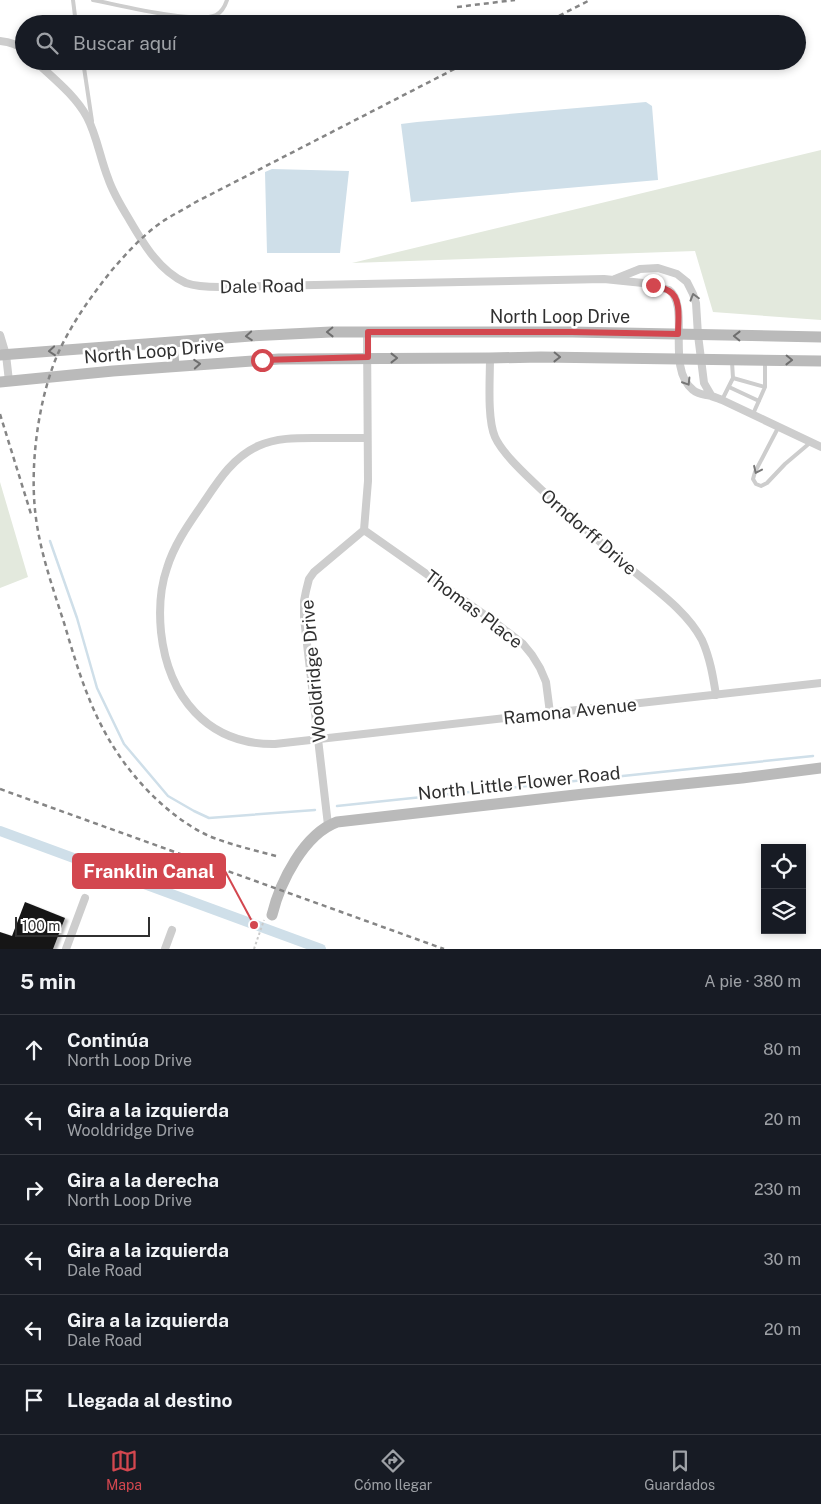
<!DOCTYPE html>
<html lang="es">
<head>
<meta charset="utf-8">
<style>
	:root { --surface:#171b24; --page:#20242c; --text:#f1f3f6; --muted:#9ea1a6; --line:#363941; --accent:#d3474f }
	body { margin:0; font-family:"Public Sans",sans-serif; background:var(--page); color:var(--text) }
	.controls { position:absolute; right:15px; bottom:15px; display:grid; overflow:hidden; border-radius:0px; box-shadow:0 2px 8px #0003 }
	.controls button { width:45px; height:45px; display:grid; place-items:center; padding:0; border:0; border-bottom:1px solid var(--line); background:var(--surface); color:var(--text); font:25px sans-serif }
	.scale { position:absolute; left:15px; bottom:12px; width:135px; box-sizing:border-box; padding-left:5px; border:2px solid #303030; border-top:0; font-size:14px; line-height:18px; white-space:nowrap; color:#303030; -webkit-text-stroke:4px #fff; paint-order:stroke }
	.stop { position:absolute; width:15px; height:15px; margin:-11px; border:4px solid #d3474f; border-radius:50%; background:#fff }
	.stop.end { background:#d3474f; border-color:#fff; box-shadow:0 1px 5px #0008 }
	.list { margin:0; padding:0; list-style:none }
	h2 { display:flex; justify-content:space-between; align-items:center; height:65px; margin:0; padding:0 20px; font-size:21px }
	h2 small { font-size:16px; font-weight:400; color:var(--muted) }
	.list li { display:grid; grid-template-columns:32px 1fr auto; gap:15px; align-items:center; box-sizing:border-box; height:70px; padding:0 20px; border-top:1px solid var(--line) }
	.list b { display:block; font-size:19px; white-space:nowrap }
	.list p { margin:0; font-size:16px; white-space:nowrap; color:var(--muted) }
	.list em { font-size:16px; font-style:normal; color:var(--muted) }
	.icon { flex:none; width:28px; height:28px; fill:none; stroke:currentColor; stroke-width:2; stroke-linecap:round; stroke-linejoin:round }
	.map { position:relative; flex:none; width:821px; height:949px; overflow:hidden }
	.search { position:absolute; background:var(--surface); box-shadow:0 2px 8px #0003; left:15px; right:15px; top:15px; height:55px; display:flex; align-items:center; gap:12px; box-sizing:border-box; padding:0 18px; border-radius:28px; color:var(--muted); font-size:19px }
	.sheet { height:485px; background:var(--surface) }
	nav { display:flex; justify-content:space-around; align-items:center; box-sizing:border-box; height:70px; border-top:1px solid var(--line); background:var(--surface); font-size:14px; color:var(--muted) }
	nav a { display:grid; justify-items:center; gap:2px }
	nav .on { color:var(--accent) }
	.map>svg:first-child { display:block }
	.green { fill:#e3e9dd }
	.water { fill:#cfdfe9 }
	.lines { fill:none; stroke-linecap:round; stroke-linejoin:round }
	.stream { stroke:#cfdfe9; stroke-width:2.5 }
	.canal { stroke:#cfdfe9; stroke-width:10 }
	.building { fill:#171717; filter:url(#shadow) }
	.path { stroke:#cacaca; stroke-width:2; stroke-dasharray:2.5 2.5; stroke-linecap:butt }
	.lane { stroke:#cdcdcd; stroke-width:4 }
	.street { stroke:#cdcdcd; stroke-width:8 }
	.secondary { stroke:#bababa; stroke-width:11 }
	.rail { stroke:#858585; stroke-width:2.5; stroke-dasharray:5 4; stroke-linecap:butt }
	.oneway { stroke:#777 }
	.oneway2 { stroke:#6e6e6e }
	.route { stroke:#d3474f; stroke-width:6 }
	.labels { text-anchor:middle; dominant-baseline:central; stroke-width:5; stroke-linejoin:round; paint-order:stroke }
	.street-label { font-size:18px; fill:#303030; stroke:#fff }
	.leader { fill:none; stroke:#d3474f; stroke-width:2 }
	.callout-dot { fill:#d3474f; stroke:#fff; stroke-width:2 }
	.callout { fill:#d3474f; stroke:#d3474f; stroke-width:2 }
	.callout-label { font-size:19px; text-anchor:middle; font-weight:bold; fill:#fff }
</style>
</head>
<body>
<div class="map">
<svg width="821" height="949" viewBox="0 0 821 949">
	<defs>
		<filter id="shadow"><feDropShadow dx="3.5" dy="2" stdDeviation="1" flood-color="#0004"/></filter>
	</defs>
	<rect width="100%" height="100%" fill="#fff"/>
	<path class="green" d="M821,150V320L713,312L695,251L352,263Z
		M0,482L28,577L0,588Z"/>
	<path class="water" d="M646,102L652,106L658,180L411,202L401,124L417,122Z
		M272,169L349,171L340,253H267L265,172Z"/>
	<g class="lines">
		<path class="stream" d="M50,541L77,618L97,688L124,744L168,796L194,811L209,818L315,810
			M337,806L813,756"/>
		<path class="canal" d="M0,831L321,949"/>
	</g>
	<path class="building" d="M25,902L65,918L53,949H0V932L12,936Z"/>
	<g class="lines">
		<path class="path" d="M254,949L264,920"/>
		<path class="lane" d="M73,0L76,24
			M93,0C119,5 194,24 216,15C222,12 225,6 227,0
			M83,61L92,121
			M733,378L765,387
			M729,387L759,401
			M722,400L733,378L732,362
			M753,414L765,387V362
			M779,426L755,472L753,479L756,484L761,486L767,483L785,464L811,442"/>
		<path class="street" d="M0,41C10,42 17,44 24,50
			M35,61C53,78 75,95 87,117C97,136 100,158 108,178C113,193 121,206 129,219C143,243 159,271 186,283C197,287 209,287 220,287L604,279L643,283L669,290C691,306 665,368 693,390C699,395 704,394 711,396C715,397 719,399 722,400L821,447
			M615,279L640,269L658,268L677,274L687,282L693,294L696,303L698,335L704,383L711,395
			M0,335L6,355L9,381
			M490,358C490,379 487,419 495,437C503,455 530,479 545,493C572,516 597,540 624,563C650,586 686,609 702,640C710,658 713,676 716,695
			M367,438C352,438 337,438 322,438C300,438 278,437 258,446C234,457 220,478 206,499C191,521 175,542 167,568C160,588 159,611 161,632C168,696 207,745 275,744L550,713L821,683
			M364,530L492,620L523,644L532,655L540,668L546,682L550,713
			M328,825L304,618V601L306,591L309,579L314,572L364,530L368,481L367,332
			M66,949L85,898
			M165,949L172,930"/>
		<path class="secondary" d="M172,342L174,366
			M0,355L251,336L331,332H572L821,337
			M0,382L113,371L279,359L490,358L541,357L821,361
			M272,915C280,882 304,834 337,822L584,794L742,778L821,768"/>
		<path class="rail" d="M457,7L515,0
			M543,24L590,0
			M0,414L31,514
			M0,789L444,949
			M276,856C254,850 231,845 209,836C187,826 167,810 150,793C101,743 84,691 65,626C53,588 39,550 35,510C30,461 39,394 60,349C74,320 92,295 112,270C126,254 141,237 159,224C170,216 183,210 194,203L470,61"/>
	</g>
	<defs><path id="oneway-chevron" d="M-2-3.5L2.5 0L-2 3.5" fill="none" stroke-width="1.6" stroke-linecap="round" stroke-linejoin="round" transform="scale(1.25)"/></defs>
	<g class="oneway">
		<use href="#oneway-chevron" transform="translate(694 297) rotate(-106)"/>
		<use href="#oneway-chevron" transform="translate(687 382) rotate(58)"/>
		<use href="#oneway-chevron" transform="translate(757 470) rotate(115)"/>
	</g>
	<g class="oneway2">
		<use href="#oneway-chevron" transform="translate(330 332) rotate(179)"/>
		<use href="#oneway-chevron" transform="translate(249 336) rotate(176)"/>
		<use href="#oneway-chevron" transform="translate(737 336) rotate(-179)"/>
		<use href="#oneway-chevron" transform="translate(52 351) rotate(175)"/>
		<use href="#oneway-chevron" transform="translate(557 357) rotate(1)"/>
		<use href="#oneway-chevron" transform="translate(394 358)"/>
		<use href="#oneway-chevron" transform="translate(789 360) rotate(1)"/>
		<use href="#oneway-chevron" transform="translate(197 364) rotate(-4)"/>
	</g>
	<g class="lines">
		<path class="route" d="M262,360L368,357V332H572L678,334C678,322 682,298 669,291C665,288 659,287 653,285"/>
	</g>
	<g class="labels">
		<g class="street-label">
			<text transform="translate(262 286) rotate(-1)">Dale Road</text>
			<text x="560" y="316">North Loop Drive</text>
			<text transform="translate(154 351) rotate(-5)">North Loop Drive</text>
			<text transform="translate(589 532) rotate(41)">Orndorff Drive</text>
			<text transform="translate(474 609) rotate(37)">Thomas Place</text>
			<text transform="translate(313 671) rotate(-95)">Wooldridge Drive</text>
			<text transform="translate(570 711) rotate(-6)">Ramona Avenue</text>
			<text transform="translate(519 783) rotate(-6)">North Little Flower Road</text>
		</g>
	</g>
	<path class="leader" d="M254 925L225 871"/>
	<circle class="callout-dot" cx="254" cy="925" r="5"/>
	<rect class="callout" x="73" y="854" width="152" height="34" rx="5"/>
	<g class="callout-label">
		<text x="149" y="878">Franklin Canal</text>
	</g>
</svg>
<div class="controls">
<button><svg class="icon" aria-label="locate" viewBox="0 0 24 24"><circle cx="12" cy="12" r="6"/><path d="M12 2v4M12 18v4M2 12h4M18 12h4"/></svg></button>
<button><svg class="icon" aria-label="layers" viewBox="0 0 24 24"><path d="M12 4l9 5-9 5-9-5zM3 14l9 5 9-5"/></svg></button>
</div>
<div class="scale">100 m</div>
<div class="stop" style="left:262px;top:360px"></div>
<div class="stop end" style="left:653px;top:285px"></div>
<div class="search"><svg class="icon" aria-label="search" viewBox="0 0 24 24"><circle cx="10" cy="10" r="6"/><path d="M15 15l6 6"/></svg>Buscar aquí</div>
</div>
<section class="sheet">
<h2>5 min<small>A pie · 380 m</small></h2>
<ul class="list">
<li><svg class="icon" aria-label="ahead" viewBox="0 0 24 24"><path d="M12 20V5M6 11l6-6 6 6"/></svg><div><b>Continúa</b><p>North Loop Drive</p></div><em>80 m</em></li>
<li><svg class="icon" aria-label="left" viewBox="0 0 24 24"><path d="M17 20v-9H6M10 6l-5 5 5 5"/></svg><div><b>Gira a la izquierda</b><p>Wooldridge Drive</p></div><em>20 m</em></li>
<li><svg class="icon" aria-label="right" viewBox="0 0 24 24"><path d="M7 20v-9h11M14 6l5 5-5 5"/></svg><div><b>Gira a la derecha</b><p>North Loop Drive</p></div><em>230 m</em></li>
<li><svg class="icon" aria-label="left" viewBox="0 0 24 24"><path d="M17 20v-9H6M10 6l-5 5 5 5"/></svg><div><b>Gira a la izquierda</b><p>Dale Road</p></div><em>30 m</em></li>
<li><svg class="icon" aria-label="left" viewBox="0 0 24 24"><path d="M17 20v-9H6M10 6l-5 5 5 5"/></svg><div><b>Gira a la izquierda</b><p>Dale Road</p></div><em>20 m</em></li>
<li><svg class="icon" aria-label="arrive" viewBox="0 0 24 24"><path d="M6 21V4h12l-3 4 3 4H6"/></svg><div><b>Llegada al destino</b></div></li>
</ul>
</section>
<nav>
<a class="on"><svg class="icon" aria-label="map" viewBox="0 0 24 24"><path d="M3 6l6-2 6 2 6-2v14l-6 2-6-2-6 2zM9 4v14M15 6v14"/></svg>Mapa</a>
<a><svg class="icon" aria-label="directions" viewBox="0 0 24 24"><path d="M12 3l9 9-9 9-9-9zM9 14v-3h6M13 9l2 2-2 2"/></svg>Cómo llegar</a>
<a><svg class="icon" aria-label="saved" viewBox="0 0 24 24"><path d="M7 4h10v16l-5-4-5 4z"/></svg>Guardados</a>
</nav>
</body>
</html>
